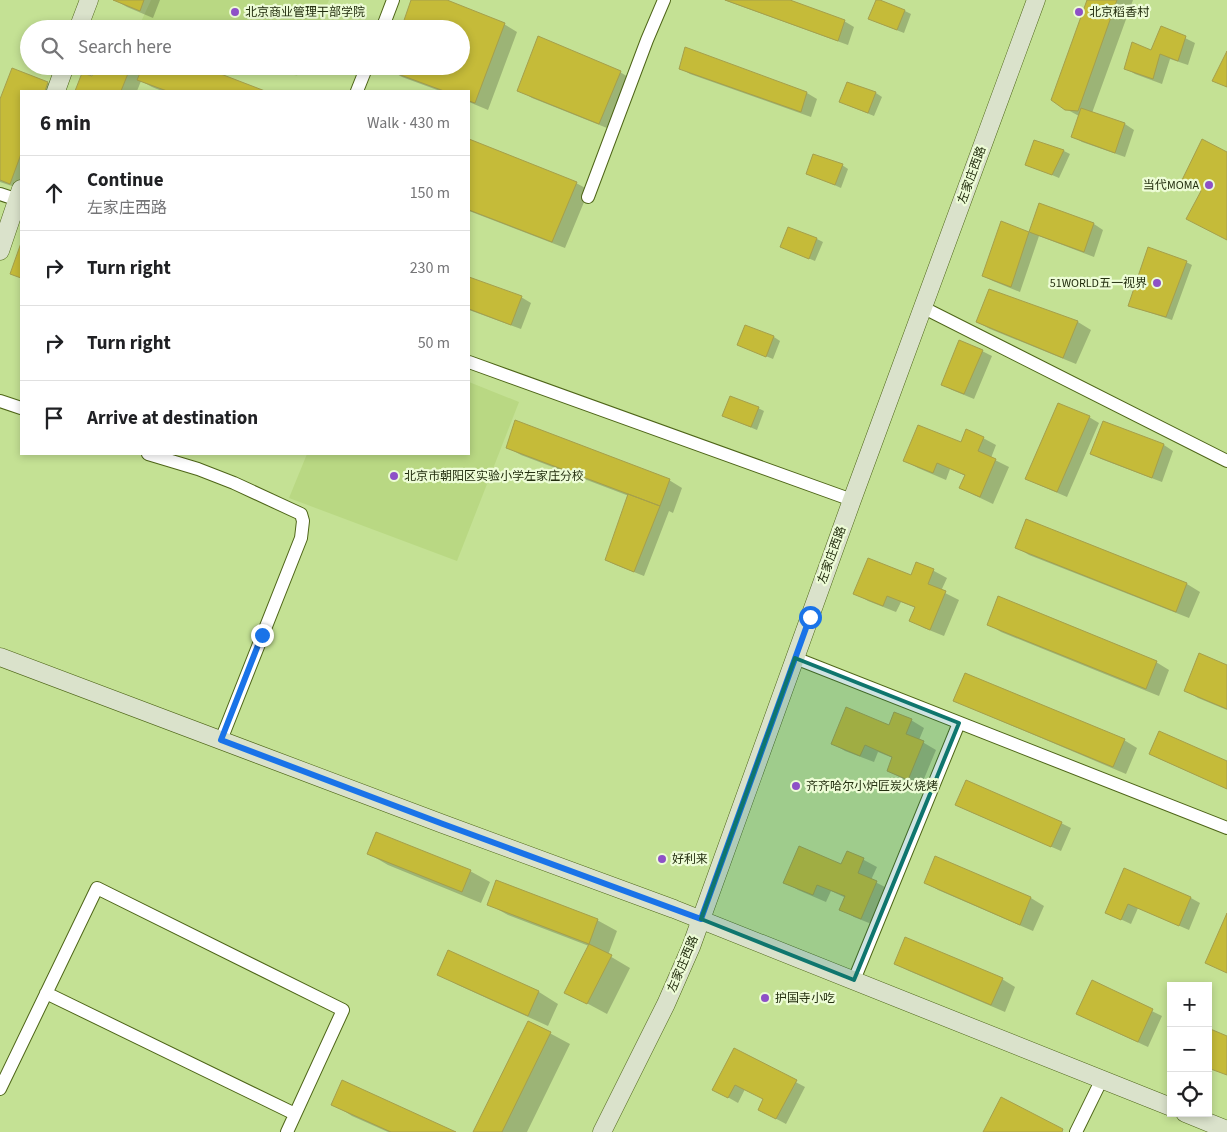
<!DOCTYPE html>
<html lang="en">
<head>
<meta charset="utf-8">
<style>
	:root { --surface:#fff; --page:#f2f2f2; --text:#202124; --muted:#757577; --line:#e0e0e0 }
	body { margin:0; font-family:"Source Sans 3","Noto Sans SC",sans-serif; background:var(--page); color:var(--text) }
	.controls { position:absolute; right:15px; bottom:15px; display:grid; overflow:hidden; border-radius:0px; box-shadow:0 2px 8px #0003 }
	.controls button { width:45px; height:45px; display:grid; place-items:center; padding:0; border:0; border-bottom:1px solid var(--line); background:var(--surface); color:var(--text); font:25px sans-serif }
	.stop { position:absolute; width:15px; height:15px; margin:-11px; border:4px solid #1a73e8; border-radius:50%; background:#fff }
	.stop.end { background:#1a73e8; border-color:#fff; box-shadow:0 1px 5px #0008 }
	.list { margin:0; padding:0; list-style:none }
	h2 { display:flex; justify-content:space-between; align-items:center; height:65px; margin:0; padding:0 20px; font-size:21px }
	h2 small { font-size:16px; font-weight:400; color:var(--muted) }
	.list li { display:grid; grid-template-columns:32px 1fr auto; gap:15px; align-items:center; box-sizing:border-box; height:75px; padding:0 20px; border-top:1px solid var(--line) }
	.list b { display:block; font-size:19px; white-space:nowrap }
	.list p { margin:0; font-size:16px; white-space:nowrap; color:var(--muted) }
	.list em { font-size:16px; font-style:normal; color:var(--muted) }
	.icon { flex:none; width:28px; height:28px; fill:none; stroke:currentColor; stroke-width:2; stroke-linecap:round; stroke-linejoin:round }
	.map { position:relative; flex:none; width:1227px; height:1132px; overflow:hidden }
	.search { position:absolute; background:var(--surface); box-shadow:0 2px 8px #0003; left:20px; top:20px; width:450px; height:55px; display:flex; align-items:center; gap:12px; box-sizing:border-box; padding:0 18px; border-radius:28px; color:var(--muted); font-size:19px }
	.panel { position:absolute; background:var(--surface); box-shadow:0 2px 8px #0003; left:20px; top:90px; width:450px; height:365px; border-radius:0px }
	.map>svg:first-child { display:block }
	.built { fill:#b9d883 }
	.shadow { fill:#0003 }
	.building { fill:#c5bb39; stroke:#a59f4c }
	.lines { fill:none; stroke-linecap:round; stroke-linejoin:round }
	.street-casing { stroke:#4e6518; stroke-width:14 }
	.secondary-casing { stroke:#4e6518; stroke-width:19 }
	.street { stroke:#fff; stroke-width:12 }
	.secondary { stroke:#dae2cb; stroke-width:18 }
	.route { stroke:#1a73e8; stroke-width:6 }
	.marked { fill:#0f766e; fill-opacity:0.2; stroke:#0f766e; stroke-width:4; stroke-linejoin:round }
	.poi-dot { fill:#8e51c7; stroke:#edfcd6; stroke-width:2 }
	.labels { text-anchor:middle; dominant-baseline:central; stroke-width:4.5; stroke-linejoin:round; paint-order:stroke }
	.poi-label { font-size:12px; fill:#232e0f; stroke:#edfcd6; text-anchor:start }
	.street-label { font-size:12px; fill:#232e0f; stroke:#edfcd6 }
</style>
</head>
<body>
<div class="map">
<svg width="1227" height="1132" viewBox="0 0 1227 1132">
	<rect width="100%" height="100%" fill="#c4e194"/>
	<path class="built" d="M151,0H329L317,29H153L140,24Z
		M266,66H301L297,76Z
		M469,382L519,402L457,561L289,498L307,454H469Z"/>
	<path class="shadow" d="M115,0H160L153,18L127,7Z
		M412,0H443L504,24L517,32L488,110L469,102V91H440L402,77L388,69L461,66V29Z
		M724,0H786L844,21L854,27L848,45Z
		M1089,0H1133L1092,113L1125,124L1134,130L1125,157L1082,142L1072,136L1079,116L1066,109Z
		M905,11L911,14L904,33L876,22L870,19Z
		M1185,38L1195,43L1188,65L1170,59L1162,84L1135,74L1125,68L1151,52Z
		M686,49L807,93L817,99L811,117L690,74L680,68Z
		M97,66H131L142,72L196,66L262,91H162L152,87L141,81L137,91H77L83,74L93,78Z
		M13,69L48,83L61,90L21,91V189L0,182V103Z
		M620,72L633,80L612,130L532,98L519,90Z
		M848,83L876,93L882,97L874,116L847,105Z
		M469,141L576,183L589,190L565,248L469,211Z
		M1035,142L1064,151L1070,154L1059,178L1033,167Z
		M842,165L848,169L841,188L807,173Z
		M1040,204L1094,224L1103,230L1094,257L1039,236L1020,292L993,281L983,276L1001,223L1030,233Z
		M817,239L823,242L815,261L782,247Z
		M1186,262L1192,265L1172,320L1136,308L1130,305Z
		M469,278L521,297L531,303L521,329L469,310Z
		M990,290L1078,322L1091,330L1076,364L990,329L977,322Z
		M746,327L774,337L780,341L773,359L739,345Z
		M982,351L992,356L974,399L952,390L942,384Z
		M758,408L764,411L757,430L723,416Z
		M1089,417L1099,423L1067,497L1037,484Z
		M1103,422L1164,445L1173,451L1162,482L1101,459L1092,454Z
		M983,438L996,445L991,458L1009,467L993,504L974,495L961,488L966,476L950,469L946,480L918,468L905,461Z
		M508,448L669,480L682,488L673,513L669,511L644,576L616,565L606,560L629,496L521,455Z
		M1027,521L1187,584L1200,592L1189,618L1029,555L1016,547Z
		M917,564L934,571L947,578L941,591L959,600L944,636L924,628L911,620L916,608L901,602L896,612L868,601L855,593L912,577Z
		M988,624L1156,662L1169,670L1159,696L1001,632Z
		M1227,667V710L1198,698L1185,690Z
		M955,700L1124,740L1137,748L1126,774L968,707Z
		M911,720L924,728L919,740L936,750L921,786L901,778L888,770L893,758L878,752L874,762L845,751L832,743Z
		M1151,754L1227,762V789L1160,759Z
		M956,804L1061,823L1071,828L1061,851L966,810Z
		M847,853L864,860L877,867L871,880L889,889L874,925L854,917L841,909L846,898L831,891L826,902L798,890L785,882L842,866Z
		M369,854L470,871L490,882L481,903L388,865Z
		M936,857L1031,898L1044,906L1033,931L938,890L925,882Z
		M1125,870L1191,898L1200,903L1189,930L1138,908L1131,924L1107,913Z
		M488,904L597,920L617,931L608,955L630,968L607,1014L566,992L589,946L508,915Z
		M448,951L539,992L558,1004L548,1026L458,985L438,974Z
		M896,964L1002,979L1015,987L1005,1012L909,971Z
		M1092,982L1162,1016L1148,1047L1087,1019L1078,1014Z
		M529,1022L570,1044L527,1132H474Z
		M735,1050L805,1087L786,1124L769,1115L764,1099L745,1089L738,1103L724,1095Z
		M333,1104L453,1132H388L352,1116Z"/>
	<path class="building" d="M113,0H144L140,11Z
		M411,0H447L505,23L475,103L469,101V91H444L387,70L388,66H461V29H401Z
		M725,0H790L845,20L838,41Z
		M876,0H880L905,10L897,30L868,19Z
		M1087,0H1117L1078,111L1065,110L1051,100Z
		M1161,26L1186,36L1178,61L1160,54L1153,79L1124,69L1132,42L1151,50Z
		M538,36L621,71L599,124L517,91Z
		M685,47L807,92L801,112L679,69Z
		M1227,51V87L1212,81Z
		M96,66H131L121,91H75L82,73L92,76Z
		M143,66H200L265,91H167L137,80Z
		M12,68L48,82L45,91H21V154L10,184L0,180V99Z
		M847,82L876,92L868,113L839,102Z
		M1081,108L1125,123L1115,153L1071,137Z
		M469,139L577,182L552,242L469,210Z
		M1202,139L1227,152V240L1186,219L1201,191L1182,180Z
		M1034,140L1064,150L1052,175L1025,165Z
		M813,154L843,164L835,185L806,174Z
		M1039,203L1094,223L1084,252L1029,232Z
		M1001,221L1029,232L1011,287L982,276Z
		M788,227L817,238L809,259L780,247Z
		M21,243V278L10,274Z
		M1148,247L1187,261L1166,317L1128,306Z
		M469,277L522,296L511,325L469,309Z
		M989,289L1078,321L1063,358L976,322Z
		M745,325L774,336L766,357L737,345Z
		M959,340L983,350L964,394L941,385Z
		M730,396L759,407L751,427L722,416Z
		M1058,403L1090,416L1057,492L1025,479Z
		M515,420L670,479L660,506L506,448Z
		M1103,421L1164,444L1152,478L1090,454Z
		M918,425L961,442L966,429L984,437L978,451L996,459L980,497L959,488L965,475L937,463L933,473L903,461Z
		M628,494L660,506L634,572L605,560Z
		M1026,519L1187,583L1176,612L1015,548Z
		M868,558L911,575L916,562L934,569L928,584L946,591L930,630L909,621L915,607L887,596L883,606L853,594Z
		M998,596L1157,661L1146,689L987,625Z
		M1199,653L1227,665V709L1184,691Z
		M965,673L1125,739L1113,767L953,701Z
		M846,707L889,725L894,712L912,719L906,734L924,741L908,780L887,771L892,757L865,745L860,756L831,744Z
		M1159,731L1227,761V789L1149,754Z
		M966,780L1062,822L1051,847L955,805Z
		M376,832L471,870L462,892L367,854Z
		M799,846L841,864L847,851L864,858L858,873L877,881L861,919L839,910L845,896L817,885L813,895L783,883Z
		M935,856L1031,897L1020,925L924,883Z
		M1124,868L1191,897L1179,926L1128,904L1121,920L1105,913Z
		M496,880L598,919L589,944L487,905Z
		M1227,913V973L1205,963Z
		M905,937L1003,978L991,1005L894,964Z
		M589,944L612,955L587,1004L564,993Z
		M448,950L539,991L528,1016L437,975Z
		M1092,980L1153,1009L1138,1042L1076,1014Z
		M528,1021L551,1032L502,1132H473Z
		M1208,1028L1227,1036V1075L1208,1068Z
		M734,1048L797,1080L776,1119L758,1110L763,1099L735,1085L728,1098L712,1090Z
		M342,1080L456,1132H391L331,1105Z
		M1001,1097L1063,1129L1062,1132H983Z"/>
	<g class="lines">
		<defs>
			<path id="street" d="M382,29L393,0
				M357,91L367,66
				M0,194L21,201
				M588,197L647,40L664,0
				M924,308L1227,461
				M469,362L852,500
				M0,401L21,408
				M148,454L198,469L234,483L301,514L303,521L301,538L221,740
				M795,658L1227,828
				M854,980L959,723
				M46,993L295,1114
				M0,1089L97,888L343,1010L287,1132
				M1076,1132L1102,1079"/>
			<path id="secondary" d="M78,29L89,0
				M56,91L65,66
				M0,251L21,189
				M0,657L443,824L674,909L1171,1107
				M1185,1113L1227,1130
				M602,1132L666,1004L691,947L852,500L1036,0"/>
		</defs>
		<use href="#street" class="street-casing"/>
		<use href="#secondary" class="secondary-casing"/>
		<use href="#street" class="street"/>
		<use href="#secondary" class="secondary"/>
	</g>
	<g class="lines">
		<path class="route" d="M262,635L221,740L443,824L701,919L810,617"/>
	</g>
	<path class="marked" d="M795,658L959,723L854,980L701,919Z"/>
	<g class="poi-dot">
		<circle cx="235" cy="12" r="5"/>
		<circle cx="1079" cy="12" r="5"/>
		<circle cx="1209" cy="185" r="5"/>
		<circle cx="1157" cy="283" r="5"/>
		<circle cx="394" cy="476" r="5"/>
		<circle cx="796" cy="786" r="5"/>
		<circle cx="662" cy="859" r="5"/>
		<circle cx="765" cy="998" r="5"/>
	</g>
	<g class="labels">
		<g class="poi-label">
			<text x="245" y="12">北京商业管理干部学院</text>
			<text x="1089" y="12">北京稻香村</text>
			<text x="1199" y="185" text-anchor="end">当代MOMA</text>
			<text x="1147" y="283" text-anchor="end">51WORLD五一视界</text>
			<text x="404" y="476">北京市朝阳区实验小学左家庄分校</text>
			<text x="806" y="786">齐齐哈尔小炉匠炭火烧烤</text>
			<text x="672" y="859">好利来</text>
			<text x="775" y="998">护国寺小吃</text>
		</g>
		<g class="street-label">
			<text transform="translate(972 175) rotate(-70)">左家庄西路</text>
			<text transform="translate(832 555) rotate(-70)">左家庄西路</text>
			<text transform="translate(683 964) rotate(-67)">左家庄西路</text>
		</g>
	</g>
</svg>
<div class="controls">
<button>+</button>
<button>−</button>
<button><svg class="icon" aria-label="locate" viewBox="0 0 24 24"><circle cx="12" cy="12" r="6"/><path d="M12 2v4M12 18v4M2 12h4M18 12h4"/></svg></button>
</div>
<div class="stop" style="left:810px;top:617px"></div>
<div class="stop end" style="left:262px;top:635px"></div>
<div class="search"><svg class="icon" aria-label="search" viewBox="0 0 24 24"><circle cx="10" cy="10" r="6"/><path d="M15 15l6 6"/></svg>Search here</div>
<section class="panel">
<h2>6 min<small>Walk · 430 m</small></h2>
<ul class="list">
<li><svg class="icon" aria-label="ahead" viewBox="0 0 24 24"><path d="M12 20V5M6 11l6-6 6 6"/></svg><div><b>Continue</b><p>左家庄西路</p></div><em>150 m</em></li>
<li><svg class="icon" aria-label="right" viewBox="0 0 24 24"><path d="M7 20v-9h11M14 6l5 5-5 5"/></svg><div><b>Turn right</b></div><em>230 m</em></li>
<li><svg class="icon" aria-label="right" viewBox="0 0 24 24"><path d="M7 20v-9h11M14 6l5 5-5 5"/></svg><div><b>Turn right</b></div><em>50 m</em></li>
<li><svg class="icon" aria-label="arrive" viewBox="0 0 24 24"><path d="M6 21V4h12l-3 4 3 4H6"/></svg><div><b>Arrive at destination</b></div></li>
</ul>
</section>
</div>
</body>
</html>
